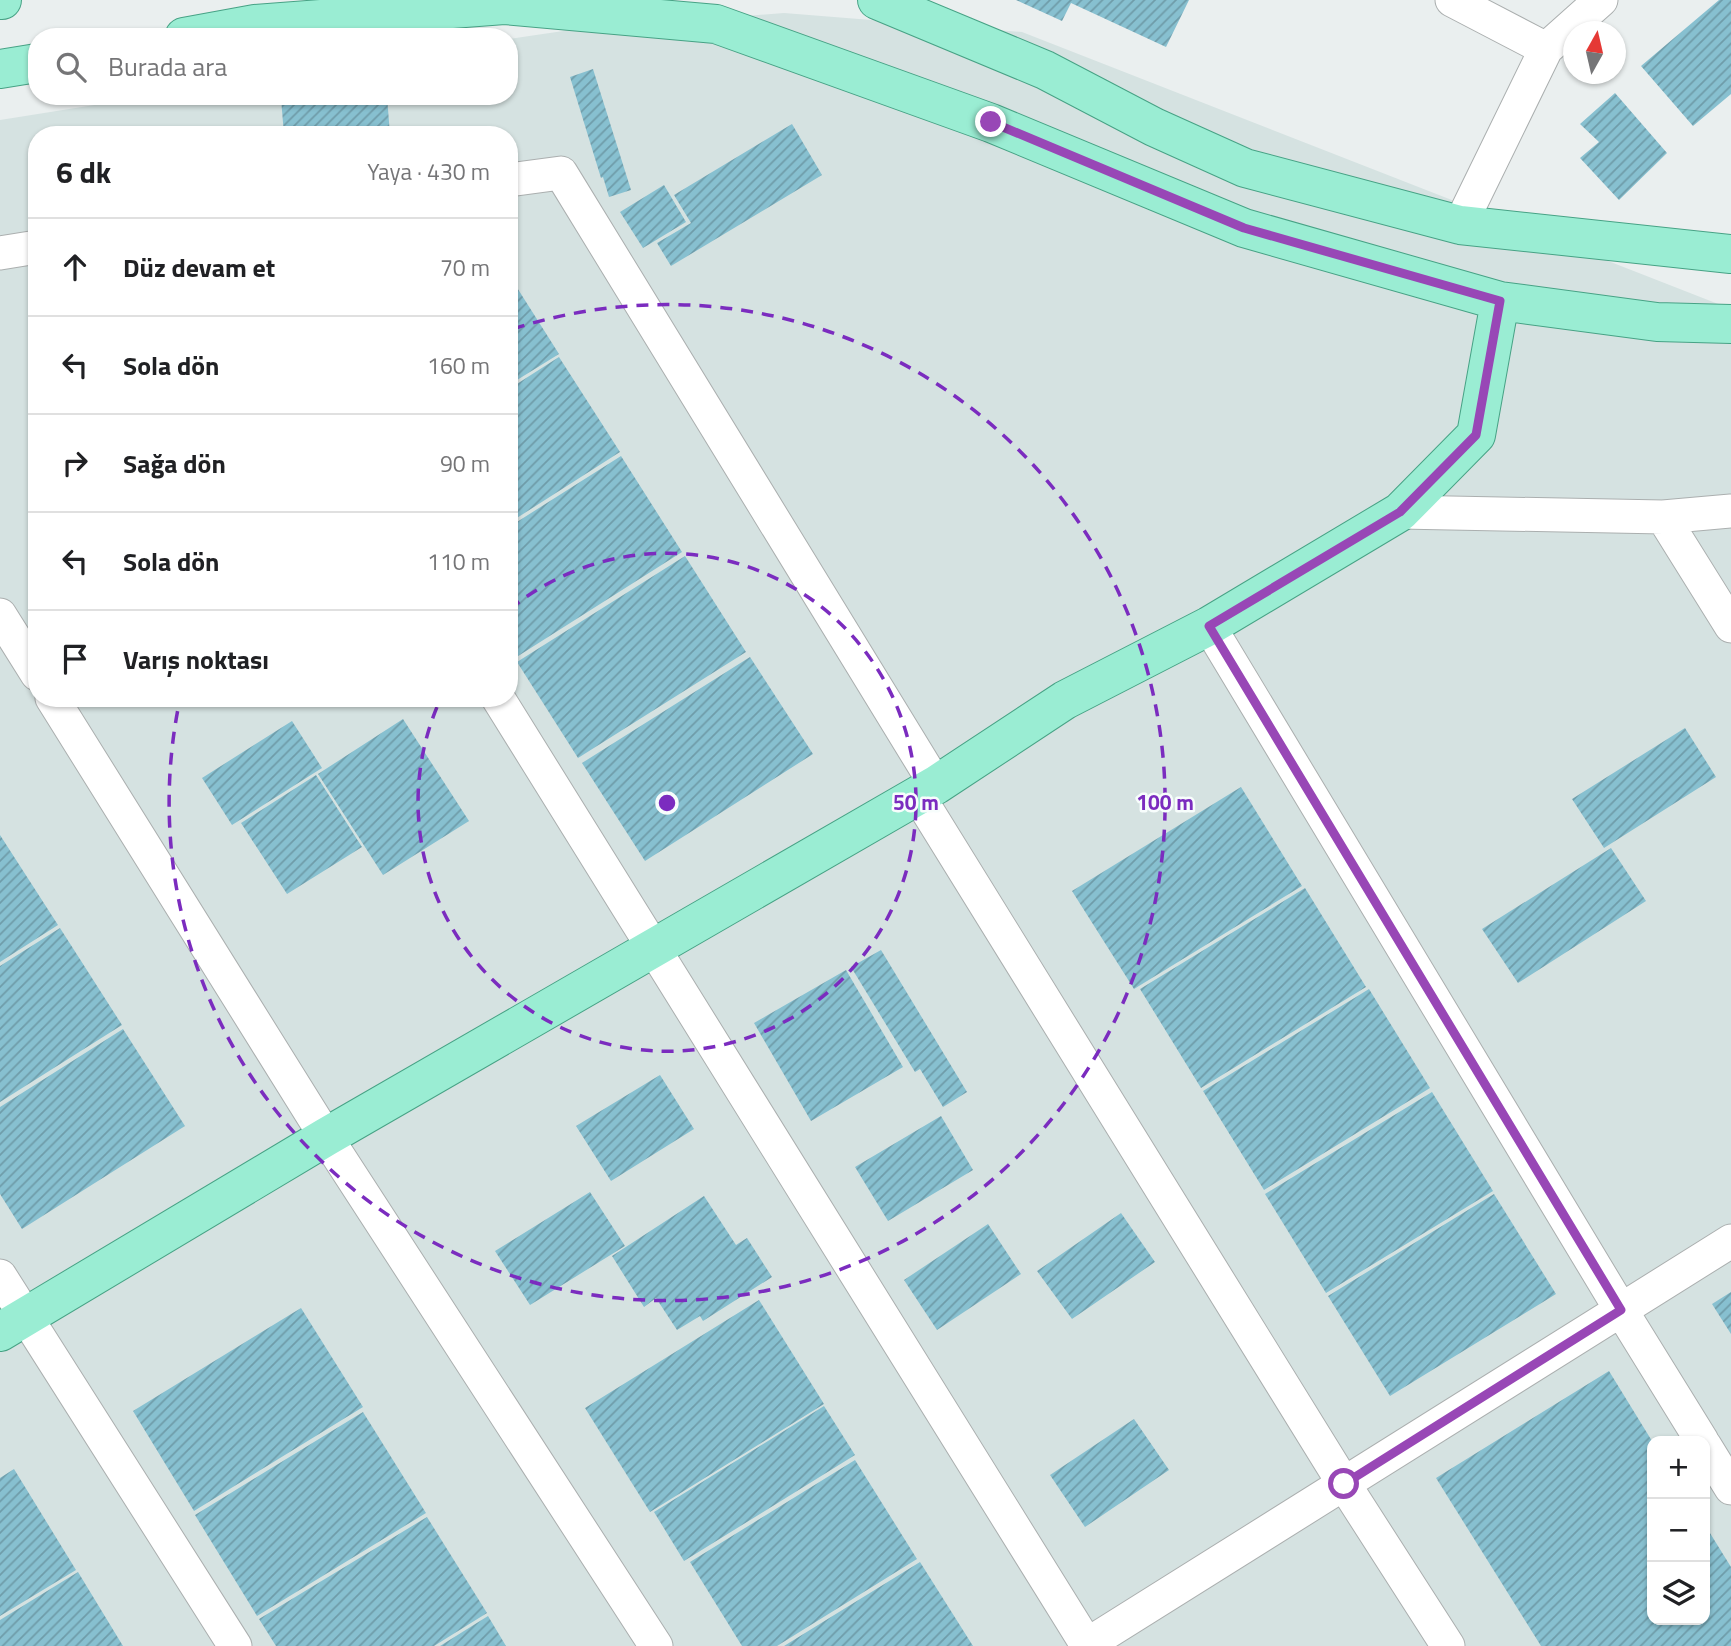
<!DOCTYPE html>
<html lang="tr">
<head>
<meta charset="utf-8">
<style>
	:root { --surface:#fff; --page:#f2f2f2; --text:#202124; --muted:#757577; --line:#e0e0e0 }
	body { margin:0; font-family:"Titillium Web",sans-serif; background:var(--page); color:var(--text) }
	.controls { position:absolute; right:21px; bottom:21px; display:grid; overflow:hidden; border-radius:14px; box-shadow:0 2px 5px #0004 }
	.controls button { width:63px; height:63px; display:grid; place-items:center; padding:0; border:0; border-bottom:2px solid var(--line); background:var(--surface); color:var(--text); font:35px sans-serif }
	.compass { position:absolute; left:1563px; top:21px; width:63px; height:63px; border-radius:50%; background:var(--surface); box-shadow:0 2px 5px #0004; rotate:8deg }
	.stop { position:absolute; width:21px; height:21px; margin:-16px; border:5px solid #9847b6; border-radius:50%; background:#fff }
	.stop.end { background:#9847b6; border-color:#fff; box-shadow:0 2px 7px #0008 }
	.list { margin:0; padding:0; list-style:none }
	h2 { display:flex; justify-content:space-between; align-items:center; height:91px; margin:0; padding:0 28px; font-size:30px }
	h2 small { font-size:23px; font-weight:400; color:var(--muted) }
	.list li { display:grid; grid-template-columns:46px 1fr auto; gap:21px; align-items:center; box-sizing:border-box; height:98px; padding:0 28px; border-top:2px solid var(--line) }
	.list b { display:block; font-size:26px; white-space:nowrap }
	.list em { font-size:23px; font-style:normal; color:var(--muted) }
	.icon { flex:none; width:38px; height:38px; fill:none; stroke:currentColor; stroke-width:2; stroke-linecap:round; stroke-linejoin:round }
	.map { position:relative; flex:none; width:1731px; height:1646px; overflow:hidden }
	.search { position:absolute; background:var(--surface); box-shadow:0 2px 5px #0004; left:28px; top:28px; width:490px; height:77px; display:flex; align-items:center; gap:18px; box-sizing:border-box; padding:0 24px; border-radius:28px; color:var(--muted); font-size:26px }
	.panel { position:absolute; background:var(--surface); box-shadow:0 2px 5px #0004; left:28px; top:126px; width:490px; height:581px; border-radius:28px }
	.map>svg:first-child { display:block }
	.built { fill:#d5e2e1; fill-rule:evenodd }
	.building { fill:url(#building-hatch) }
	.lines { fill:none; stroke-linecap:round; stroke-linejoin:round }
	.minor-casing { stroke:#abafaf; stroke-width:35 }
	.major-casing { stroke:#47a285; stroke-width:40 }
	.minor { stroke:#fff; stroke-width:33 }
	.major { stroke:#9aedd3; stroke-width:38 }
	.route { stroke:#9847b6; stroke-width:9 }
	.ring { fill:none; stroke:#7b2cbf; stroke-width:3.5; stroke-dasharray:12 9 }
	.centre { fill:#7b2cbf; stroke:#f7fdfc; stroke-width:3.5 }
	.ring-label { font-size:21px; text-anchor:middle; font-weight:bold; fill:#7b2cbf; stroke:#f7fdfc; stroke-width:5; stroke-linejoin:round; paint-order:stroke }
</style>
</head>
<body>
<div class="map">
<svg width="1731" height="1646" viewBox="0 0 1731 1646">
	<defs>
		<pattern id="building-hatch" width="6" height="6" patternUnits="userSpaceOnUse" patternTransform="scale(1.75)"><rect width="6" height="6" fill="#87c0d0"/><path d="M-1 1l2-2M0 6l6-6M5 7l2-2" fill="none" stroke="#6f9ca9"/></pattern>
	</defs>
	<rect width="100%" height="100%" fill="#eaefef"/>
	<path class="built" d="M784,13L1022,32L1731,309V1646H0V120L151,96H509V39L570,30ZM37,135H509V698H37ZM1652,1441H1705V1620H1652Z"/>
	<path class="building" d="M1016,0H1189L1166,47L1071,3L1062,21Z
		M1719,0H1731V94L1693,126L1641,66Z
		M593,69L631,190L609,197L603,177L601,178L570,77Z
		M1615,93L1667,153L1619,200L1580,158L1599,142L1580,124Z
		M295,96H387L390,135H284L281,98Z
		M792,124L822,175L671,266L657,243L691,223L674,195Z
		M664,185L686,222L643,248L620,212Z
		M509,275L559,354L509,385Z
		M559,357L620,452L509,523V389Z
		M621,456L682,552L515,658L509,649V527Z
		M685,556L746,652L578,758L517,662Z
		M750,657L813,754L645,861L582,763Z
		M403,719L469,821L383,875L318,774Z
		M292,721L322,768L232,825L202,778Z
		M1685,728L1716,777L1604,848L1572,799Z
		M316,775L362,847L287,894L241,823Z
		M1241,787L1302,886L1134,989L1072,891Z
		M0,835L58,925L0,962Z
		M1611,848L1646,901L1518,983L1482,929Z
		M1305,888L1366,987L1201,1088L1140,989Z
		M60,928L122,1025L0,1102V966Z
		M881,950L967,1092L943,1107L920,1069L915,1072L851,967Z
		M846,970L903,1067L811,1121L754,1023Z
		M1369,989L1430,1088L1264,1190L1203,1091Z
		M123,1029L185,1126L22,1229L0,1194V1107Z
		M660,1075L694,1129L611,1181L576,1126Z
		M1432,1092L1493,1191L1326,1293L1265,1194Z
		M941,1116L973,1170L888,1221L855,1167Z
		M590,1192L625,1246L530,1305L495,1251Z
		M1494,1194L1556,1294L1390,1396L1328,1296Z
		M704,1196L736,1245L747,1238L772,1277L703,1321L700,1316L677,1330L656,1298L644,1307L612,1256Z
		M1121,1213L1155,1262L1072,1319L1037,1271Z
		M988,1224L1021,1274L937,1330L904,1280Z
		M1731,1292V1334L1712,1304Z
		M759,1300L824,1404L650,1512L585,1408Z
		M301,1308L363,1407L194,1511L133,1411Z
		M1609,1371L1652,1441V1620H1705V1525L1731,1567V1646H1541L1436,1478Z
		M824,1406L855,1455L684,1561L654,1512Z
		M363,1412L426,1513L257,1616L195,1515Z
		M1134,1419L1169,1470L1085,1527L1050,1475Z
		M855,1460L917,1559L777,1646H742L690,1562Z
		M14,1469L76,1570L0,1616V1478Z
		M427,1517L487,1613L434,1646H276L259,1619Z
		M920,1562L973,1646H784Z
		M78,1572L123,1646H0V1620Z
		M488,1616L506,1646H440Z"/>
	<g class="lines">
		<defs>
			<path id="minor" d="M1452,0L1546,49
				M509,180L561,173L936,785
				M1460,225L1546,49L1601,0
				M0,253L37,247
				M1400,512L1663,517L1731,511
				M1663,517L1731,626
				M0,615L37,674
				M1209,626L1621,1310L1702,1441
				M52,698L326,1137L656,1646
				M498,698L1087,1645
				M917,794L1344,1484L1448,1646
				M0,1276L235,1646
				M1705,1446L1731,1488
				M1085,1646L1731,1241"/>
			<path id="major" d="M0,0H2
				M877,0L1045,70L1154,127L1245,168L1460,225L1731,254
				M184,37L255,24L504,5L716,24L991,123L1244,228L1500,301L1657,322L1731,324
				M0,69L37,63
				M0,1332L326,1137L936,785L1065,700L1209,626L1400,512L1476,435L1500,301"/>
		</defs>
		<use href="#minor" class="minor-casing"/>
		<use href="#major" class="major-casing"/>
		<use href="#minor" class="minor"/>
		<use href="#major" class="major"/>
	</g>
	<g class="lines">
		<path class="route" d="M991,122L1244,228L1500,301L1476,435L1400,512L1209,626L1621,1310L1344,1484"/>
	</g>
	<g class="ring">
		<path d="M510 609A249 249 0 1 1 440 700"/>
		<path d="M513 329A498 498 0 1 1 180 699"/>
	</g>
	<circle cx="667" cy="803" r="10" class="centre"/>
	<g class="ring-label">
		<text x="916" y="810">50 m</text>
		<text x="1165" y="810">100 m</text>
	</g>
</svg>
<div class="controls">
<button>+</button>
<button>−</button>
<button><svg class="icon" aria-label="layers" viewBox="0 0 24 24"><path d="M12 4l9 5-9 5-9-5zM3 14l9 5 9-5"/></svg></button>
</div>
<svg class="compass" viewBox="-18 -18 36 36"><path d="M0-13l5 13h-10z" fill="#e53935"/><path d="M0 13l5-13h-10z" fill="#757577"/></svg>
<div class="stop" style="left:1344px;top:1484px"></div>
<div class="stop end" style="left:991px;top:122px"></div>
<div class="search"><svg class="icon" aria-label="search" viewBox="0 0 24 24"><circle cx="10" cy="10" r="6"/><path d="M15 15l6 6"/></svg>Burada ara</div>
<section class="panel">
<h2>6 dk<small>Yaya · 430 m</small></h2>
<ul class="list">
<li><svg class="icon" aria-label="ahead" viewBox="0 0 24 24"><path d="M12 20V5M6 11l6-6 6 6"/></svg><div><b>Düz devam et</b></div><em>70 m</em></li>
<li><svg class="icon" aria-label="left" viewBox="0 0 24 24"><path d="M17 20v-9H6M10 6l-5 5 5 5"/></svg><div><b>Sola dön</b></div><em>160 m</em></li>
<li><svg class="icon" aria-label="right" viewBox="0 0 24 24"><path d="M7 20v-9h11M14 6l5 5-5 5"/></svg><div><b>Sağa dön</b></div><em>90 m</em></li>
<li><svg class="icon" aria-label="left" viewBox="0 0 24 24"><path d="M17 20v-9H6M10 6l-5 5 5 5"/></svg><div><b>Sola dön</b></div><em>110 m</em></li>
<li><svg class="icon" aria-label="arrive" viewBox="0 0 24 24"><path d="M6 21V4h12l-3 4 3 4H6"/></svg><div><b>Varış noktası</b></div></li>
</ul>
</section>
</div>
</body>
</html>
